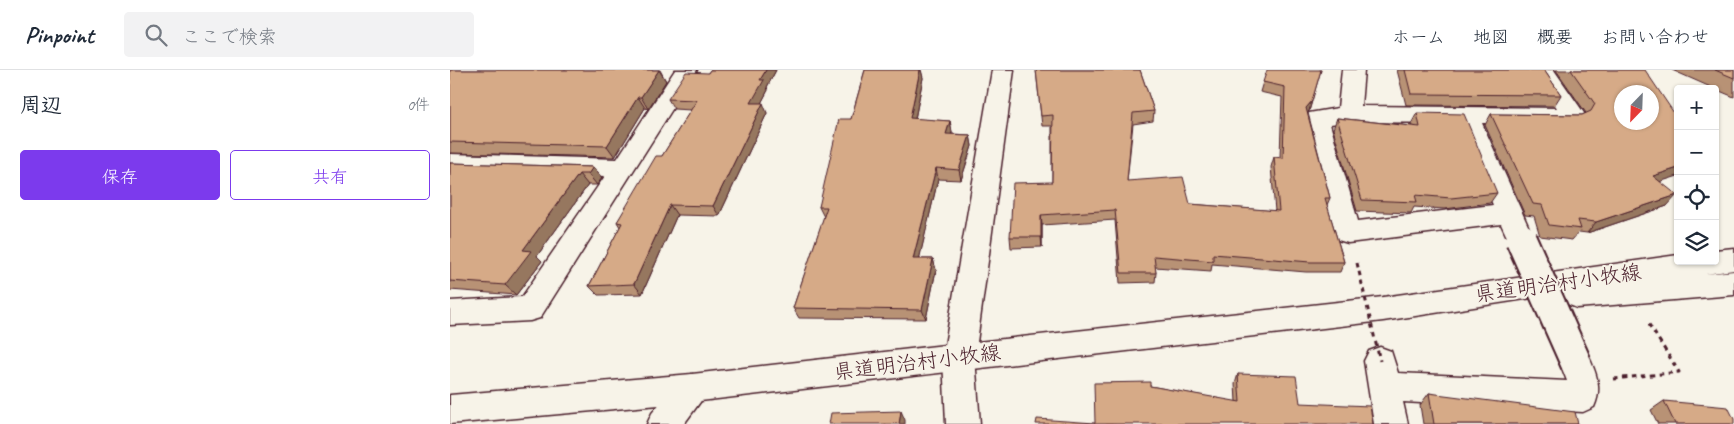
<!DOCTYPE html>
<html lang="ja">
<head>
<meta charset="utf-8">
<style>
	:root { --surface:#fff; --page:#f2f2f3; --text:#1f2937; --muted:#747a83; --line:#e0e1e3; --accent:#7c3aed }
	body { margin:0; font-family:Caveat,"Klee One",sans-serif; background:var(--page); color:var(--text) }
	.controls { position:absolute; right:15px; top:15px; display:grid; overflow:hidden; border-radius:5px; box-shadow:0 1px 4px #0004 }
	.controls button { width:45px; height:45px; display:grid; place-items:center; padding:0; border:0; border-bottom:1px solid var(--line); background:var(--surface); color:var(--text); font:25px sans-serif }
	.compass { position:absolute; left:1164px; top:15px; width:45px; height:45px; border-radius:50%; background:var(--surface); box-shadow:0 1px 4px #0004; rotate:203deg }
	.list { margin:0; padding:0; list-style:none }
	h2 { display:flex; justify-content:space-between; align-items:center; height:65px; margin:0; padding:0 20px; font-size:21px }
	h2 small { font-size:16px; font-weight:400; color:var(--muted) }
	.actions { display:flex; gap:10px; padding:15px 20px }
	.actions a { flex:1; padding:11px 0; border:1px solid var(--accent); border-radius:5px; text-align:center; font-size:18px; color:var(--accent) }
	.actions .main { background:var(--accent); color:#fff }
	.icon { flex:none; width:28px; height:28px; fill:none; stroke:currentColor; stroke-width:2; stroke-linecap:round; stroke-linejoin:round }
	.map { position:relative; flex:none; width:1284px; height:354px; overflow:hidden }
	header { display:flex; align-items:center; gap:30px; box-sizing:border-box; height:70px; padding:0 25px; background:var(--surface); border-bottom:1px solid var(--line) }
	header strong { font-size:24px }
	nav { display:flex; gap:28px; margin-inline-start:auto; font-size:18px }
	.search { width:350px; height:45px; background:var(--page); display:flex; align-items:center; gap:12px; box-sizing:border-box; padding:0 18px; border-radius:5px; color:var(--muted); font-size:19px }
	main { display:flex }
	aside { flex:1; background:var(--surface) }
	.map>svg:first-child { display:block }
	.lines { fill:none; stroke-linecap:round; stroke-linejoin:round }
	.street-casing { stroke:#4a1f2b; stroke-width:3 }
	.secondary-casing { stroke:#4a1f2b; stroke-width:3 }
	.path { stroke:#4a1f2b; stroke-width:3; stroke-dasharray:4.5 4.5; stroke-linecap:butt }
	.street { fill:#f7f3e8; fill-rule:evenodd }
	.secondary { fill:#f7f3e8; fill-rule:evenodd }
	.street-bridge-casing { stroke:#4a1f2b; stroke-width:34; stroke-linecap:butt }
	.path-bridge { stroke:#4a1f2b; stroke-width:3; stroke-dasharray:4.5 4.5; stroke-linecap:butt }
	.street-bridge { stroke:#f7f3e8; stroke-width:30 }
	.wall { fill:#b89274; stroke:#4a1f2b }
	.shaded-wall { fill:#96775e; stroke:#4a1f2b }
	.building { fill:#d6aa87; stroke:#4a1f2b; fill-rule:evenodd }
	.labels { text-anchor:middle; dominant-baseline:central; stroke-width:4; stroke-linejoin:round; paint-order:stroke }
	.street-label { font-size:21px; fill:#4a1f2b; stroke:#f7f3e8 }
</style>
</head>
<body>
<header>
<strong>Pinpoint</strong>
<div class="search"><svg class="icon" aria-label="search" viewBox="0 0 24 24"><circle cx="10" cy="10" r="6"/><path d="M15 15l6 6"/></svg>ここで検索</div>
<nav><a>ホーム</a><a>地図</a><a>概要</a><a>お問い合わせ</a></nav>
</header>
<main>
<aside>
<h2>周辺<small>0件</small></h2>
<ul class="list">
</ul>
<div class="actions"><a class="main">保存</a><a>共有</a></div>
</aside>
<div class="map">
<svg width="1284" height="354" viewBox="0 0 1284 354">
	<rect width="100%" height="100%" fill="#f7f3e8"/>
	<filter id="ink" filterUnits="userSpaceOnUse"><feTurbulence type="fractalNoise" baseFrequency=".02" numOctaves="2"/><feDisplacementMap in="SourceGraphic" scale="10" xChannelSelector="R" yChannelSelector="G"/><feConvolveMatrix kernelMatrix="1 2 1 2 8 2 1 2 1" color-interpolation-filters="sRGB"/></filter>
	<g filter="url(#ink)">
		<g class="lines">
			<defs>
				<path id="street" d="M225,0H247L90,248L80,251L0,255V231L72,227L155,106L0,102V84L167,89Z
					M892,0H914L911,36L1107,38L1082,0H1104L1136,46L1132,51L1124,54L1032,53L1079,158L1076,165L1066,168L1056,165L1051,154L898,173L888,170L884,163L855,48L859,43L888,38ZM899,52L1009,53L1043,135L908,151L880,54Z
					M509,273L520,277L525,287L530,354H496L493,287L498,277Z
					M930,277L941,281L948,303L1117,311L1110,293L1115,283L1126,279L1137,283C1146,302 1153,318 1144,337L1133,342L953,332L958,354H924L914,291L919,281Z
					M242,304L253,308L258,318L253,328L234,354H197L202,343L231,308Z"/>
				<path id="secondary" d="M542,0H564L527,272L933,227L1228,185V191H1265V180L1284,178V200L1255,204L1284,201V225L1127,238L1117,234L1112,226L1114,223L933,251L242,332L0,354V325L242,304L495,275Z"/>
			</defs>
			<use href="#street" class="street-casing"/>
			<use href="#secondary" class="secondary-casing"/>
			<path class="path" d="M1164,309L1229,302L1198,253"/>
			<use href="#street" class="street"/>
			<use href="#secondary" class="secondary"/>
			<defs>
				<path id="street-bridge" d="M1071,169L1126,293"/>
			</defs>
			<use href="#street-bridge" class="street-bridge-casing"/>
			<path class="path-bridge" d="M907,193L930,291"/>
			<use href="#street-bridge" class="street-bridge"/>
		</g>
		<path class="wall" d="M0,0H210L216,11L198,39L195,38L165,87L0,83Z
			M260,0H326L317,17L318,20L311,33L317,43L269,146L227,145L192,224L148,225L139,216L170,157L167,152L212,86L241,40L224,39L218,29L258,3Z
			M415,0H471L473,8L465,49L500,51L502,62V64L520,65L522,76L511,110L488,109L469,189H483L486,200L476,249L349,248L343,238L374,147L369,137L401,49Z
			M586,0H690L704,41L703,51L683,54L677,111L740,134L825,141L821,97L824,87H830L832,27L810,22L813,12L871,0L859,41L858,43L880,128L877,135L894,192L890,202H856L762,194L761,201L705,197L706,203L705,212L670,213L665,150L592,155V177L561,178L560,167L602,112V56H592Z
			M947,0H1094L1111,25L1104,36L956,35Z
			M1106,0H1195L1210,112L1217,136L1137,163L1129,162L1122,170L1090,166L1084,146L1075,145L1035,55L1041,44L1132,45L1136,43Z
			M1222,0H1284V27L1265,19Z
			M967,43L1047,123L1040,133L995,139L964,137L961,143L907,141L883,59L887,48L962,56L961,54Z
			M0,93L143,97L152,108L147,115H138L87,186L92,191L66,225L0,220Z
			M788,304L850,333L645,353L700,316L786,332L785,314Z
			M979,323L1128,354H973L970,335Z
			M1214,331L1284,354H1208L1201,340Z"/>
		<path class="shaded-wall" d="M209,0L216,11L198,39L191,27Z
			M316,0H326L317,17L318,20L306,43L301,33L310,10Z
			M470,0H471L473,8L463,59L460,48Z
			M188,27L195,38L165,87L157,76Z
			M862,31L859,41L853,48L856,38Z
			M313,33L317,43L269,146L263,136Z
			M500,51L502,62L498,75L496,64Z
			M520,65L522,76L511,110L509,100Z
			M143,97L152,108L147,115L138,104Z
			M486,98L488,109L467,199L463,189Z
			M1228,98V106L1193,117L1203,106Z
			M129,104L138,115L87,186L92,191L66,225L55,215L73,180Z
			M1227,125L1217,136L1137,163L1146,152Z
			M220,135L227,145L192,224L184,214Z
			M591,145L592,155V177L591,167Z
			M483,189L486,200L476,249L472,240Z
			M451,341L455,350V354H449Z"/>
		<path class="building" d="M0,0H209L191,27H188L157,76L0,72Z
			M260,0H316L310,10H314L301,33H313L263,136L220,135L184,214L139,216L172,153L167,152L206,86H212L247,30L218,29L236,2L258,3Z
			M415,0H470L460,48L500,51L496,64L520,65L509,100L486,98L463,189H483L472,240L343,238L377,137H369L389,49H401Z
			M586,0H690L704,41L683,43L677,111L733,107L740,134L829,141L824,87L833,88L835,17L813,12L817,0H871L862,31L856,38L880,128H875L894,192H860L763,184V191L704,186L706,203H671L665,140L591,145V167H560L563,113L602,112L603,45L591,46Z
			M955,0H1094L1111,25L961,24Z
			M1121,0H1195L1228,49V98L1203,106L1227,125L1146,152L1128,150L1131,159L1099,155L1092,135L1083,134L1041,44L1132,45L1141,41L1145,34ZM1172,22H1202V52H1172Z
			M1265,0H1284V8Z
			M967,43L1014,44L1047,123L1001,128L965,125L967,132L912,130L887,48L970,57Z
			M0,93L143,97L138,104H129L73,180L81,181L55,215L0,211Z
			M788,304L846,306L850,333L920,336L923,354H586L587,349L645,353L644,313L700,312V316L790,332Z
			M979,323L1125,342L1128,354H984Z
			M1214,331L1278,337L1284,349V354H1225Z
			M451,341L449,354H379L381,343Z"/>
	</g>
	<g class="labels">
		<g class="street-label">
			<text transform="translate(1108 213) rotate(-8)">県道明治村小牧線</text>
			<text transform="translate(467 292) rotate(-7)">県道明治村小牧線</text>
		</g>
	</g>
</svg>
<div class="controls">
<button>+</button>
<button>−</button>
<button><svg class="icon" aria-label="locate" viewBox="0 0 24 24"><circle cx="12" cy="12" r="6"/><path d="M12 2v4M12 18v4M2 12h4M18 12h4"/></svg></button>
<button><svg class="icon" aria-label="layers" viewBox="0 0 24 24"><path d="M12 4l9 5-9 5-9-5zM3 14l9 5 9-5"/></svg></button>
</div>
<svg class="compass" viewBox="-18 -18 36 36"><path d="M0-13l5 13h-10z" fill="#e53935"/><path d="M0 13l5-13h-10z" fill="#747a83"/></svg>
</div>
</main>
</body>
</html>
